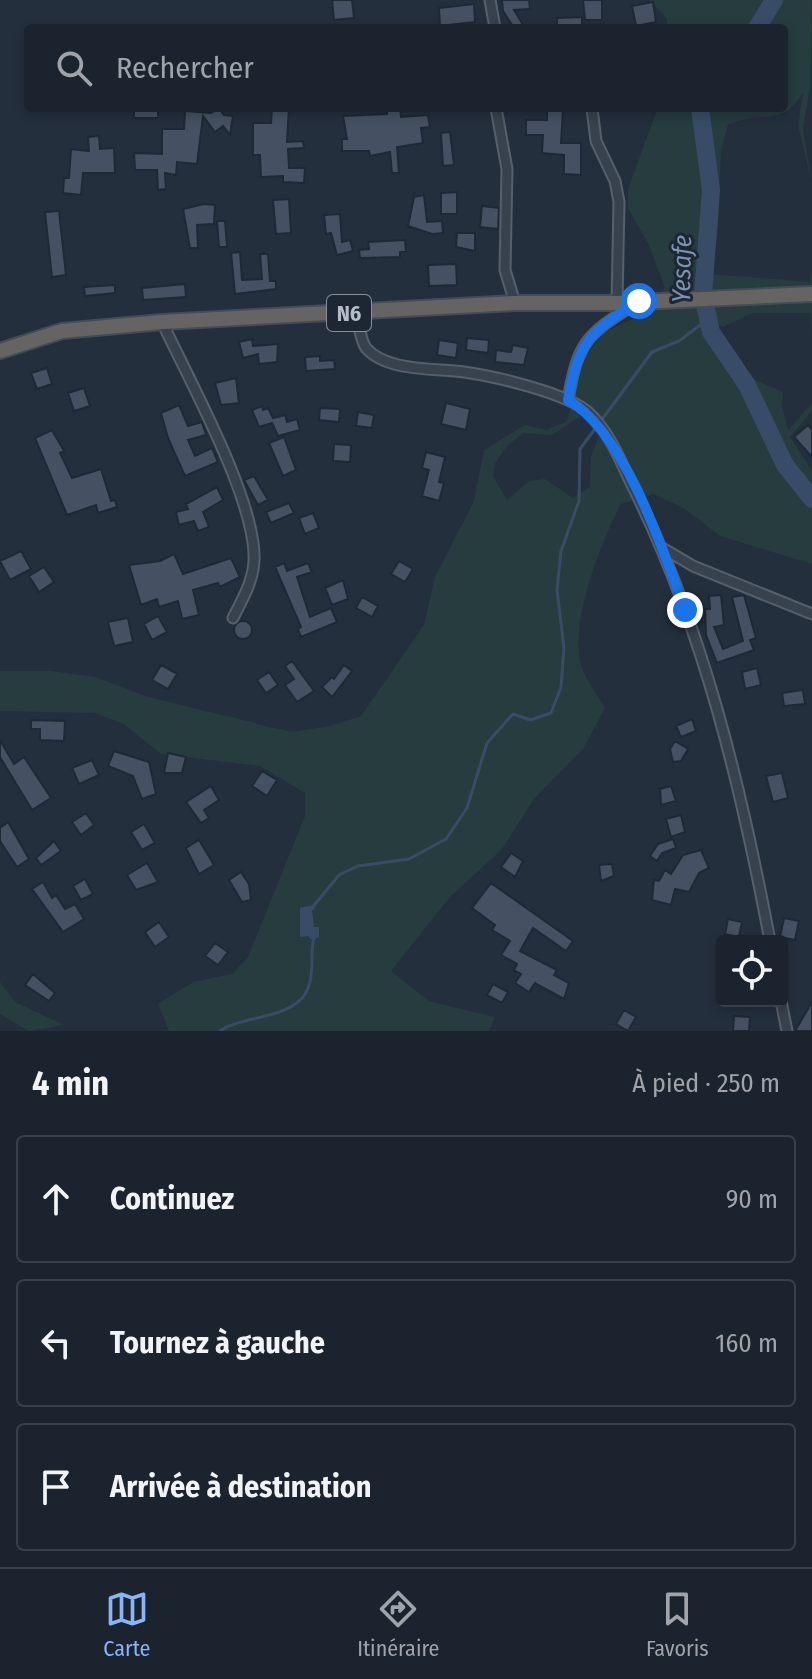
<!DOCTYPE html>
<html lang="fr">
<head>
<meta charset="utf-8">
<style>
	:root { --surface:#1b232e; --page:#282f3a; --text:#f1f3f6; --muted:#a0a4aa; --line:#39404a; --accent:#8ab4f8 }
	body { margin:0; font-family:"Fira Sans Condensed",sans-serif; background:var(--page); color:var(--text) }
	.controls { position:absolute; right:24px; bottom:24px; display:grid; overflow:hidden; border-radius:8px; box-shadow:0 4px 12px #0003 }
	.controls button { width:72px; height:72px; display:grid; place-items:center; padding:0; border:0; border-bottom:2px solid var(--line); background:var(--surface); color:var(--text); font:40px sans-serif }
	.stop { position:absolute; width:24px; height:24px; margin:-18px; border:6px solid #1a73e8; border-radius:50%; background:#fff }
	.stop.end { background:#1a73e8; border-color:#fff; box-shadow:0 2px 8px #0008 }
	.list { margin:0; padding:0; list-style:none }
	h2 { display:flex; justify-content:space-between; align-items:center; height:104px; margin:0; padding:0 32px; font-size:34px }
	h2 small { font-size:26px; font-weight:400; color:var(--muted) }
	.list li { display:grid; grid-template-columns:52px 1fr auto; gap:24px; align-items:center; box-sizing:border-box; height:128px; margin:0 16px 16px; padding:0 16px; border:2px solid var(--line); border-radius:8px }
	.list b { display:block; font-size:30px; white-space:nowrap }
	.list em { font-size:26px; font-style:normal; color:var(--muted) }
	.icon { flex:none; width:44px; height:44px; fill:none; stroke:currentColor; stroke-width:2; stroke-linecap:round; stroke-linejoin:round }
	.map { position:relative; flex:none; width:812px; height:1031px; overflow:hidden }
	.search { position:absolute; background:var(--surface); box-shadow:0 4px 12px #0003; left:24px; right:24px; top:24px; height:88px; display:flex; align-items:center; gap:20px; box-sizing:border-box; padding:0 28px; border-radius:8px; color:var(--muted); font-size:30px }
	.sheet { height:536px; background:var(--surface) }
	nav { display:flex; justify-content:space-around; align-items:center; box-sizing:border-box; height:112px; border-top:2px solid var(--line); background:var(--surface); font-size:22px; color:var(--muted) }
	nav a { display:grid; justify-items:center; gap:4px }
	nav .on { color:var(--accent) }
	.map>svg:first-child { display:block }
	.green { fill:#263c3f; fill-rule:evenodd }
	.water { fill:#394c67 }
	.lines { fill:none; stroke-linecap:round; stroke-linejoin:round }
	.stream { stroke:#394c67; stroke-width:3 }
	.river { stroke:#394c67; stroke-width:18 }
	.building { fill:#455162; stroke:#1f2835; stroke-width:2 }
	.minor-casing { stroke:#565f6c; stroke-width:13 }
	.trunk-casing { stroke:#434c59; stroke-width:18 }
	.minor { stroke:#38414e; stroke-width:9 }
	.trunk { stroke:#656462; stroke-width:14 }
	.route { stroke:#1a73e8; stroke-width:10 }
	.labels { text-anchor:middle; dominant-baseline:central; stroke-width:6; stroke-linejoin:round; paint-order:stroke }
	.shield { fill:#1d2633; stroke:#878f9c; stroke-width:2 }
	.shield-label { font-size:22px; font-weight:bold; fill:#b4bcc9 }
	.water-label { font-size:26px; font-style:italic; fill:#7c92b1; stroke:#1d2633 }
</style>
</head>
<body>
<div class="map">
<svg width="812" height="1031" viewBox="0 0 812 1031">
	<rect width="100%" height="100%" fill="#242f3e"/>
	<path class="green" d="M650,0H812L810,87L803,128L812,184L798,126L803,93C781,129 759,109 728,125L721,150L718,229L712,274L810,282L812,271V337L811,313H753L723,327L709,320L726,358L747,385L753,379L783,392L782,406L788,430L812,403V411L790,437L812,471V564L720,536L685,509L654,494L621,504C601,543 569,621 581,665C585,679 598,695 605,708L583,749L534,799L502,849L450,897L391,971L429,1001L495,1017L489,1031H169L158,1004L193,982L232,974L248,957L305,816V793L260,766L161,754L124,724L95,713L0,711V671H51L95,677L145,696L291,732L330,726L361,716L424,625L435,577L474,501L484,450L525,425L547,430L567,421L585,357L604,332L646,313L665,288L649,245L628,208V189L658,108H784V28H667V19ZM581,416L599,436L591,456L590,487L573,498L545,479L529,481L507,500L493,476L495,463L508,445L523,433L552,435Z
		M0,982L15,1002L64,1025L29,1031L0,1014Z"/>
	<path class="water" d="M313,905L315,908L312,911L314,927H319V937L312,940L308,936L300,937V908Z"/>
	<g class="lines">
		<path class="stream" d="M311,909L339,875L358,866L409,859L446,839L467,808L487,743L513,714L530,720L551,713L561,687L564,648L557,590L561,551L579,501L580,449L652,352L679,341L708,319
			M220,1031C240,1016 290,1019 305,994C316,976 309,955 314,938"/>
		<path class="river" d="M757,28L774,0
			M700,108L711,190L703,295L711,332L747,385L785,465L812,499"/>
	</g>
	<path class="building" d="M332,0H352L354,18L334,20Z
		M502,0H529L530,9L514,10L525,28H514L503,11Z
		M583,0H602V20H585Z
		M653,2L656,22L636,26L632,6Z
		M474,4L475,22L440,26L439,8Z
		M582,17V28H557V18Z
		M134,108H158V118H134Z
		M219,108L224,115L233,116L230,135L223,126L215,132L203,116L197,164L177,162L176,175L165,173L166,189L158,190L157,170H135L134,153L162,154V129H184L185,111L211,113Z
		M272,108H289L287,142L303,141L304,148L288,149L289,168H305L304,183L283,182V176L261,177L260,155H253V123H271Z
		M387,108H400L401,117L428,115L430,127L421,128L423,143L397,147L399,173H392L390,152L370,156L369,151H342V139H347L343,116L387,114Z
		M547,109L563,110L561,143H581V175L564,174V155L542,153L543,135H526V120H547Z
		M450,132L454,165L443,166L441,133Z
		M99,136L100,149L114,148L115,173H83L81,195L63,193L64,178H69L71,149L89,151L88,137Z
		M457,192V214H441V193Z
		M424,195L427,222L442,221L443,233L432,234L408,226L414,197Z
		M289,199L291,233L276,234L273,200Z
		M204,204L215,205L214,224L197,225L198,248H190L183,209Z
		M482,206L499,208L498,229L480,227Z
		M59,211L66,275L52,277L45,212Z
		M340,214L342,242L350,240L353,251L337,255L331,233L326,234L324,215Z
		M217,221H225L227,247H219Z
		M457,233H475V251L456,247Z
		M405,240L406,252H400V257L360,258L359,250L369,249L368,242Z
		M240,252L242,280L262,279L260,254H268L270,281H276V289L235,294L231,253Z
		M456,264L457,285L429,286L428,265Z
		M185,284L186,297L143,300L142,288Z
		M115,285V293L85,296L84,287Z
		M467,338L489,340L488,353L466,350Z
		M252,339L253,346L278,344L277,362L259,364L258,354L243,358L239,342Z
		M439,340L458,343L456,358L437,355Z
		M513,345L528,348L524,365L495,362L496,350L511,352Z
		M320,356V361L334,360L335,369L306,371L305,357Z
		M47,368L52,384L37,389L31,373Z
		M236,378L239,403L221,405L215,383Z
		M84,388L90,406L74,411L68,393Z
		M446,403L470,409L466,430L441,424Z
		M179,405L188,426L202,422L206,435L188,440L195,456L212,448L218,462L185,476L168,438L161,413Z
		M262,406L263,410L268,408L273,418L285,415L287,422L297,419L300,430L278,436L272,423L259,427L252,410Z
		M320,408L340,409L339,422L319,420Z
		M358,412L374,415L372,428L356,426Z
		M808,425L812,430V457L794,437Z
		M52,430L64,451L60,453L72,478L101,469L111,501L115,500L117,507L98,513L96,505L67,515L35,438Z
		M284,437L296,470L283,476L269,443Z
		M334,444L351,445L350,462L333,461Z
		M426,452L445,457L439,482L444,483L439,501L422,496L429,470L422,468Z
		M254,476L268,500L258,505L244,480Z
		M217,487L223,500L203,512L209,527L198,531L194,521L179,525L176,512L188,509L186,504Z
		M289,503L294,513L271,523L266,512Z
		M313,513L319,528L305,534L299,518Z
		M21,551L31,569L10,580L0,561Z
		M174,554L183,574L231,558L240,577L220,587L218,583L193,590L199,615L182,619L178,601L159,607L157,599L141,605L129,565L160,561Z
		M399,561L413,569L405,582L391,574Z
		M284,563L287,571L308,563L312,572L297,577L310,617L331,608L337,622L301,637L298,629L301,627L275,567Z
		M44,567L54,582L39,592L29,576Z
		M343,580L348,599L332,605L325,588Z
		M721,595L724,625L714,627L723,649L743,641L732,597L744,595L756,638L750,640L754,650L717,663L706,635L705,609H710L709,596Z
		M362,597L378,606L372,617L356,608Z
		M158,616L167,632L152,640L144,624Z
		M128,618L133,642L114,646L108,622Z
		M234 630a9 9 0 1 1 18 0a9 9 0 1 1-18 0Z
		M292,661L314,691L297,702L285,685L294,679L285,666Z
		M161,665L177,674L168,689L152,680Z
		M344,665L352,671L332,697L322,687L332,677L334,679Z
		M757,668L761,685L745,689L742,672Z
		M269,672L278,685L266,693L257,680Z
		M803,690L805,704L784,706L782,693Z
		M692,719L696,731L681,737L676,726Z
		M31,720L65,721L64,741L40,740V729H31Z
		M0,740L14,764L24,757L51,798L32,810L0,757Z
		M675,741L688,749L681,761L673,762L670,749Z
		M114,751L149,762L156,794L142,799L133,776L108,766Z
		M168,753L186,757L182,773H164Z
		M92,760L99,775L79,784L72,768Z
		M262,771L277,780L267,796L252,786Z
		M782,773L788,798L773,802L766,776Z
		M211,786L219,800L204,810L209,818L201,823L186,802Z
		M671,786L676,801L661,805L660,789Z
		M86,813L94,825L81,835L72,822Z
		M681,815L685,832L671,837L666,819Z
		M8,822L29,859L17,867L0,841V828Z
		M144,824L155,843L142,850L131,832Z
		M673,839L676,848L662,853L657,861L650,856L658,844Z
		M199,840L214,865L199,874L186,848Z
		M54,841L61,851L41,865L36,858Z
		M701,850L709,868L699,873L689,892L675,889L671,905L652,900L654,880L659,881L665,870L671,874L683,855Z
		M511,853L523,861L515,877L501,867Z
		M147,863L158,882L136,890L127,875Z
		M612,864L614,876L601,881L599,865Z
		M241,872L249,884L251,900L242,902L229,880Z
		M85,879L93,894L81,900L73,886Z
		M43,882L52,898L56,895L65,909L75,904L84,919L63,932L32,889Z
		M491,883L573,941L566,951L533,928L520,951L557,970L554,975L569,983L564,999L535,983L529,992L515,983L521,974L514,970L517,964L501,955L510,941L492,930L495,925L472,908Z
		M784,918L799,921L795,940L780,937Z
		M728,919L742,922L739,937L725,934Z
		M159,922L169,937L155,947L145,932Z
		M215,943L228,952L218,965L205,956Z
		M33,974L55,993L49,1001L25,985Z
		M493,984L508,992L502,1003L487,995Z
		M812,1002V1031H795Z
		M624,1010L636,1017L628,1031L616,1024Z
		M734,1016L750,1017L749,1031H733Z"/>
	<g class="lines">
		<defs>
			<path id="minor" d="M490,0L495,28
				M496,108L507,169L505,270L515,303
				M592,108L596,141L615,181L619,202L617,303
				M356,313C359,323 360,340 366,348C387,372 435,368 464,372C493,376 568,393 589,413C610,433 620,460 632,485C703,627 741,786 770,941
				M162,322C189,380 257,502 254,561C253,582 242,600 233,618
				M568,400C578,342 586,335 635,304
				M661,547L693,566L812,614
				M781,1001L787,1031"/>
			<path id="trunk" d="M0,351L62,331L162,322L515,303H617L812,294"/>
		</defs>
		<use href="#minor" class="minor-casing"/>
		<use href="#trunk" class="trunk-casing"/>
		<use href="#minor" class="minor"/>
		<use href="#trunk" class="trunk"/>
	</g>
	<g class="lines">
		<path class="route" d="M639,301C589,333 579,340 568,400C624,431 663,550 685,610"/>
	</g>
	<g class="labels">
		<rect class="shield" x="327" y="295" width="44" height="36" rx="6"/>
		<g class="shield-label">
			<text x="349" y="313">N6</text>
		</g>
		<g class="water-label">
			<text transform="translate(682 269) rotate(-89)">Yesafe</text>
		</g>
	</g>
</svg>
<div class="controls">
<button><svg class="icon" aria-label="locate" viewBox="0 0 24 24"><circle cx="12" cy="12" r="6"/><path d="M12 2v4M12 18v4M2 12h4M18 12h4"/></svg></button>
</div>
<div class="stop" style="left:639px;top:301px"></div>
<div class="stop end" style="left:685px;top:610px"></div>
<div class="search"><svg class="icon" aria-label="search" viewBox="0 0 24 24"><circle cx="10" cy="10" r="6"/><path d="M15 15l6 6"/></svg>Rechercher</div>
</div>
<section class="sheet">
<h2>4 min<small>À pied · 250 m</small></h2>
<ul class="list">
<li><svg class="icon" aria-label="ahead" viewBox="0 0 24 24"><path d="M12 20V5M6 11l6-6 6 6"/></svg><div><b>Continuez</b></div><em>90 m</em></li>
<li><svg class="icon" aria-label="left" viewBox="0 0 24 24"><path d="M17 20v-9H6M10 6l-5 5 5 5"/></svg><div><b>Tournez à gauche</b></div><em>160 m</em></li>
<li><svg class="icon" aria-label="arrive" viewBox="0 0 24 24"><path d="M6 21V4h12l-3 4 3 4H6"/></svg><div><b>Arrivée à destination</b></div></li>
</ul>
</section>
<nav>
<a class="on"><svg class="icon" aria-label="map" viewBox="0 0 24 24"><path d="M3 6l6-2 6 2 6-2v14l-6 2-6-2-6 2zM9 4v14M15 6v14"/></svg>Carte</a>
<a><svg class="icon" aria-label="directions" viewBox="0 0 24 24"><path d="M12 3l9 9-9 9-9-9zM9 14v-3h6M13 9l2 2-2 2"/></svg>Itinéraire</a>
<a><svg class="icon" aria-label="saved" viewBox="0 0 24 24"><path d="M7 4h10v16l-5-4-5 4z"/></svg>Favoris</a>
</nav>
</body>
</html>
